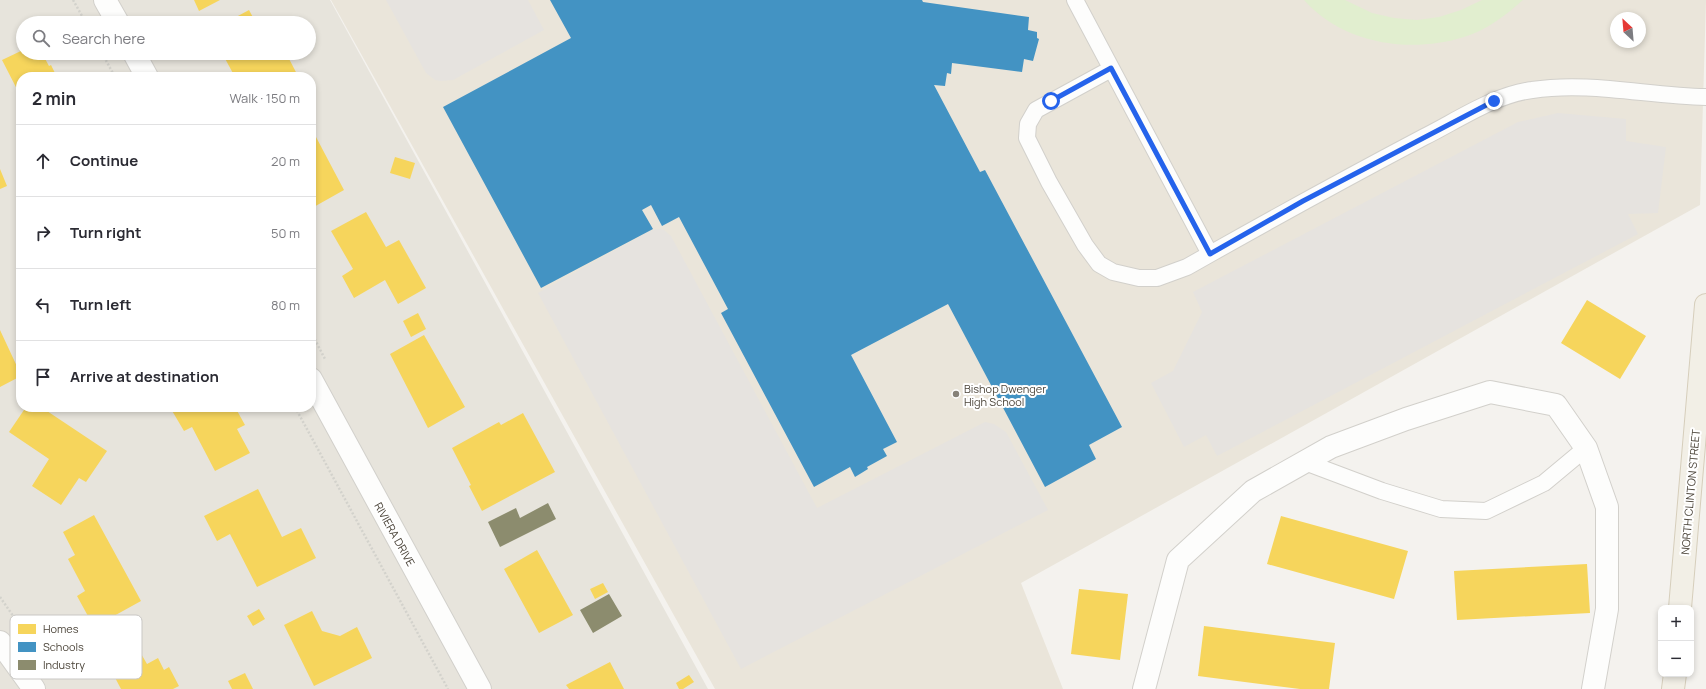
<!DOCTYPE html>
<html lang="en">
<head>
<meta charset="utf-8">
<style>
	:root { --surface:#fff; --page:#f7f7f7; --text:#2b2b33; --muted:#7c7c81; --line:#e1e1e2 }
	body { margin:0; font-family:Manrope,sans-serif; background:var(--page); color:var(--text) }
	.controls { position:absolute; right:12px; bottom:12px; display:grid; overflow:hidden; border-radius:8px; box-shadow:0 2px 6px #0003 }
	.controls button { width:36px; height:36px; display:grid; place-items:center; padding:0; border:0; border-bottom:1px solid var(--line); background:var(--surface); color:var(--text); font:20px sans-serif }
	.compass { position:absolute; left:1610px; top:12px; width:36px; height:36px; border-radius:50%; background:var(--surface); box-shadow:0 2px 6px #0003; rotate:334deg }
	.stop { position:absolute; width:12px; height:12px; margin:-9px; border:3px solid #2563eb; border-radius:50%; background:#fff }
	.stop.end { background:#2563eb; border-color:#fff; box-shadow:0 1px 4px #0008 }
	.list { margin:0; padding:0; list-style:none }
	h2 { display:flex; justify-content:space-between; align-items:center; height:52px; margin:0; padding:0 16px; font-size:17px }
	h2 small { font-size:13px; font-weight:400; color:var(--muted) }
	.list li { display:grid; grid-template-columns:26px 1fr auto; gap:12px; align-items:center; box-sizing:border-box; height:72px; padding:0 16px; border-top:1px solid var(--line) }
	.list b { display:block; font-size:15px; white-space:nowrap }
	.list em { font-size:13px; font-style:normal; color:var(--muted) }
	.icon { flex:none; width:22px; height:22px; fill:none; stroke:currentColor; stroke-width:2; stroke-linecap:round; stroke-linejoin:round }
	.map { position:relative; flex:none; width:1706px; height:689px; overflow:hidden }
	.search { position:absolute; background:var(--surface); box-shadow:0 2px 6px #0003; left:16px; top:16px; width:300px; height:44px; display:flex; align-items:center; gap:10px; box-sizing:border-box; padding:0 14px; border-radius:22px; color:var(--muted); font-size:15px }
	.panel { position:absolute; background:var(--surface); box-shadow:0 2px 6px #0003; left:16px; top:72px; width:300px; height:340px; border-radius:16px }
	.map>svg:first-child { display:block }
	.residential { fill:#e7e4dc; fill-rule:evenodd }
	.education { fill:#eae5da; fill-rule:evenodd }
	.green { fill:#e1eecf }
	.parking { fill:#e6e3df }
	.homes { fill:#f6d55c }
	.schools { fill:#4393c3 }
	.industry { fill:#8c8c6e }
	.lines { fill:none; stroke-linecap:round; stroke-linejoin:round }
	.lane-casing { stroke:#d2d0cb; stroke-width:18 }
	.street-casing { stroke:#d2d0cb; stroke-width:24 }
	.primary-casing { stroke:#d6cebb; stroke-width:24 }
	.path { stroke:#d3d2cc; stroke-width:2.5; stroke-dasharray:2 2; stroke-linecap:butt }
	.lane { stroke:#fdfdfc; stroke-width:16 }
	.street { stroke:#fdfdfc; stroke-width:22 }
	.primary { stroke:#f2efe6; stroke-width:22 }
	.route { stroke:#2563eb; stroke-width:5 }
	.poi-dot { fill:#868178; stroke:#fff; stroke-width:1.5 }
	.labels { text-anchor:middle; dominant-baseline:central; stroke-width:4; stroke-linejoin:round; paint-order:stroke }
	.poi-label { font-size:11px; fill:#4b4439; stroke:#fff; text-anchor:start }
	.street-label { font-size:11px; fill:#4b4439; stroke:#fff }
	.key { fill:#fff; stroke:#c9c7c4; stroke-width:1 }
	.key-label { font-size:11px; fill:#4b4439 }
</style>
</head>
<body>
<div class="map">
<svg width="1706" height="689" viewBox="0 0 1706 689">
	<rect width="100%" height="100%" fill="#f4f2ee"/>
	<path class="residential" d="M0,0H330L708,689H0ZM23,23H309V53H23ZM21,77H311V407H21Z"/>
	<path class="education" d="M331,0H1706L1700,205L1021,583L1063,689H715ZM1616,18H1640V42H1616Z"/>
	<path class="green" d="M1304,0H1345L1372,13L1394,18L1417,20L1439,17L1461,10L1482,0H1523C1506,15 1487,30 1464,37C1410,54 1343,44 1304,0Z"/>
	<path class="parking" d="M386,0H528L544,30L453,80L441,81L435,80L426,73Z
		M1558,113L1626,119V141L1666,147L1658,213L1628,214L1638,234L1217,456L1206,435L1184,447L1151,383L1173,371L1202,312L1193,292L1518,122Z
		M659,229L664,230L671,236L817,508L985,422L994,424L1006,432L1048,510L741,669L538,293L650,231Z"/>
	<path class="homes" d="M194,0H220L199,11Z
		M249,10L256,23H225Z
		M23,50V53H42L49,66L51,65L57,77H21V97L2,60Z
		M222,53H286L298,76L235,77Z
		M316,137L344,190L312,208L311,140Z
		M395,157L415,163L410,179L390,173Z
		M0,169L7,186L0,189Z
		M366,212L386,247L399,240L426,288L398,304L385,280L354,298L342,276L353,269L331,231Z
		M1587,300L1646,336L1620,379L1561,343Z
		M418,313L426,329L411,337L403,321Z
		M0,330L21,375V376L0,387Z
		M424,335L465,407L428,428L390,354Z
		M26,407H41L107,451L86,482L79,478L61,505L32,486L49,459L9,432Z
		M174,407H235L245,425L237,429L250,453L215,471L192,427L184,431L171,409Z
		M523,413L555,472L482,511L469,486L471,485L452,448L499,422L501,425Z
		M258,489L282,537L301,528L316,558L257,587L230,534L217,541L204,516Z
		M94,515L141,601L94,627L77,596L85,591L68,559L75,555L63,532Z
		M1281,516L1408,551L1394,599L1267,564Z
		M537,550L573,615L539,633L504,569Z
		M1587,564L1590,613L1457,620L1454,571Z
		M603,583L608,592L595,599L590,589Z
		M1079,589L1128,594L1120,660L1071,654Z
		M259,609L265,619L253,626L247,616Z
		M312,611L322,631L340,636L357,627L372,658L314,686L284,625Z
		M1204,626L1335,643L1329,689H1300L1198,676Z
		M132,638L147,664L158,658L164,670L169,667L179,686L173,689H121L102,653Z
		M610,662L624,689H569L566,685Z
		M245,673L253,689H232L228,681Z
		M689,675L694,682L683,689H679L676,683Z"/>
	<path class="schools" d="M550,0H922L923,2L1029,17L1028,30L1037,32V38L1039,39L1033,61L1024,59L1022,72L952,63L951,74L947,73L945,86L934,85L980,172L985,170L1122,427L1089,445L1096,459L1045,487L948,304L851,355L897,442L883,449L887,456L867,467L868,469L855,477L850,467L814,487L721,313L728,309L679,217L662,226L651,205L642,210L653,229L541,288L443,107L571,38Z"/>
	<path class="industry" d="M548,503L556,519L500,547L488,522L516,508L520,518Z
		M609,594L622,616L593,633L580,610Z"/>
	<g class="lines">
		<defs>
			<path id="lane" d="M1075,0L1210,254C1281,214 1352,175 1424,137C1458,120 1494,95 1532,90C1589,81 1648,96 1706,97
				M1111,69L1036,110L1028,124L1027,138L1049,182L1085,245L1099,264L1113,272L1139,278H1157L1187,267L1210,254
				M1305,462L1382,491L1441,509L1486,511L1544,483L1586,448"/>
			<path id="street" d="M105,0L118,23
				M134,53L147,77
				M311,379L480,689
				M0,642L34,689
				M1144,689L1178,560L1253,491L1331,447L1406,419L1490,392L1556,405L1586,448L1607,507V609L1593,689"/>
			<path id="primary" d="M1680,608L1706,305
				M1673,689L1675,674"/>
		</defs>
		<use href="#lane" class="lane-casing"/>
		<use href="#street" class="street-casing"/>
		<use href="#primary" class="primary-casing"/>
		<path class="path" d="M73,0L86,23
			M102,53L115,77
			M311,332L325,359
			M295,407L448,689
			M0,597L18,623"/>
		<use href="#lane" class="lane"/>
		<use href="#street" class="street"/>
		<use href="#primary" class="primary"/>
	</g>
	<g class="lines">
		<path class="route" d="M1051,101L1111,68L1210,254L1303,201L1494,101"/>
	</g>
	<circle class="poi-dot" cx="956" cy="394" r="4"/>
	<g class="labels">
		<g class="poi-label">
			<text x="964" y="388">Bishop Dwenger<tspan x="964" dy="13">High School</tspan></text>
		</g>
		<g class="street-label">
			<text transform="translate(1690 492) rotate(-85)">NORTH CLINTON STREET</text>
			<text transform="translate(395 534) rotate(61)">RIVIERA DRIVE</text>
		</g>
	</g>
	<rect x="10" y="615" width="132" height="64" rx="6" class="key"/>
	<rect x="18" y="624" width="18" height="10" fill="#f6d55c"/>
	<rect x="18" y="642" width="18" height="10" fill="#4393c3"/>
	<rect x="18" y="660" width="18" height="10" fill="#8c8c6e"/>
	<g class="key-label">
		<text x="43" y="633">Homes</text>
		<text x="43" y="651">Schools</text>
		<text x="43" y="669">Industry</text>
	</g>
</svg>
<div class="controls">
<button>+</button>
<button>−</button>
</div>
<svg class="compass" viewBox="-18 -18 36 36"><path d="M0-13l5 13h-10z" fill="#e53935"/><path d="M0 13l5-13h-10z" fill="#7c7c81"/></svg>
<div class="stop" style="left:1051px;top:101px"></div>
<div class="stop end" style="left:1494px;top:101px"></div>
<div class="search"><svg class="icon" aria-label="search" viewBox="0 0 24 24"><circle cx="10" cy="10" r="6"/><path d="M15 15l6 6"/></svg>Search here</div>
<section class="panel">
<h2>2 min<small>Walk · 150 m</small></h2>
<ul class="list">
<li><svg class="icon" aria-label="ahead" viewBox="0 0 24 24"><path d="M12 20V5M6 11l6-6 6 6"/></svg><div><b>Continue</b></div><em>20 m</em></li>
<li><svg class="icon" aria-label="right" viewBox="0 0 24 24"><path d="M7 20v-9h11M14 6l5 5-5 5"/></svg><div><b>Turn right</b></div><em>50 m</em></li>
<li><svg class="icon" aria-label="left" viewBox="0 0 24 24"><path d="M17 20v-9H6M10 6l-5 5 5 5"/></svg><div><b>Turn left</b></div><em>80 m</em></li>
<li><svg class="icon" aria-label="arrive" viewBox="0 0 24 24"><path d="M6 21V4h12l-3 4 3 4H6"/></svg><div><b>Arrive at destination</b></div></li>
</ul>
</section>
</div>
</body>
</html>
